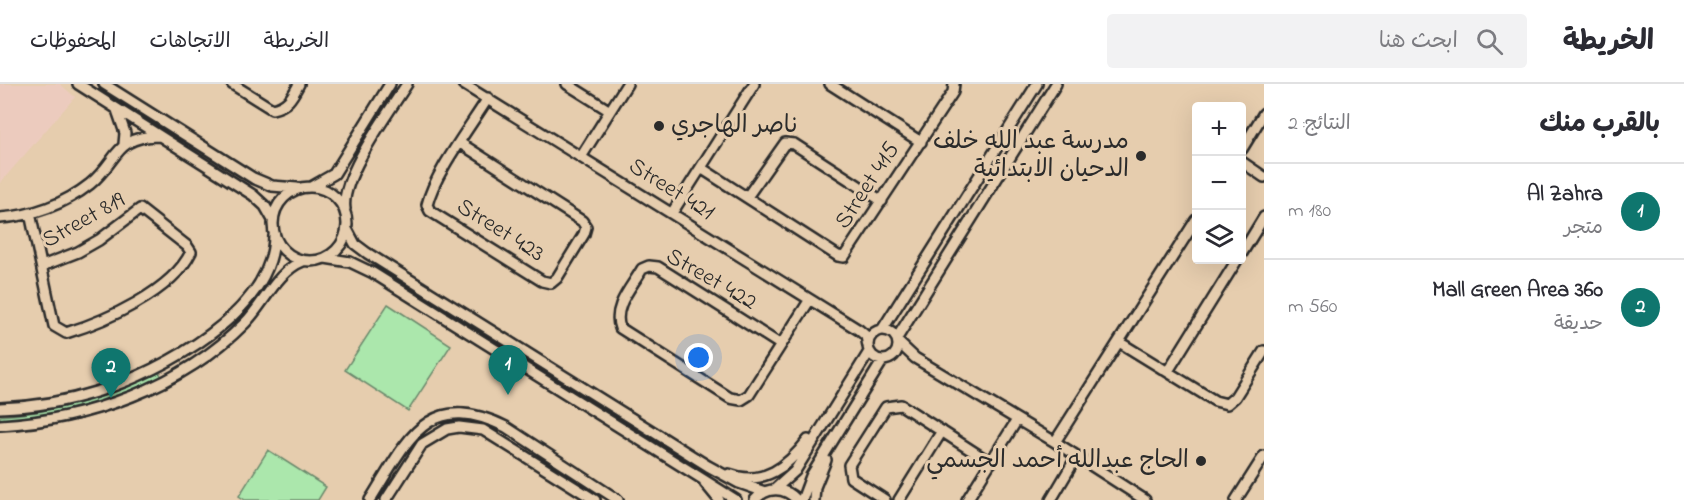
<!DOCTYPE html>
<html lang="ar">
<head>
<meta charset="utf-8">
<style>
	:root { --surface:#fff; --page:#f2f2f3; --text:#2b2b33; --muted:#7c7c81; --line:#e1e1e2; --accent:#0f766e }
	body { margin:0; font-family:"Indie Flower","Playpen Sans Arabic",sans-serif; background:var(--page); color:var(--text); direction:rtl }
	.controls { position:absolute; right:18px; top:18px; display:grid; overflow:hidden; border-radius:6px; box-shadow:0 6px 24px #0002 }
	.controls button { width:54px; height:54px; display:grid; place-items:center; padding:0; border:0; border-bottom:2px solid var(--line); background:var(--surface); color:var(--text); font:30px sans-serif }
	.you { position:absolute; left:699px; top:274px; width:21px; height:21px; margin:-15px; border:4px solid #fff; border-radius:50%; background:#1a73e8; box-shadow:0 0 0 9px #1a73e833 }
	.badge { display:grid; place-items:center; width:39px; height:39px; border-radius:50%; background:var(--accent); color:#fff; font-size:20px; font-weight:700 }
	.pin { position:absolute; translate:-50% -50px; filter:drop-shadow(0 2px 3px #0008) }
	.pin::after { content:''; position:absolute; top:32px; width:21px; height:18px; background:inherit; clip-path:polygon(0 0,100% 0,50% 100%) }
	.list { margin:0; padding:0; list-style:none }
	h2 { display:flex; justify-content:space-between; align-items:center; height:78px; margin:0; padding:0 24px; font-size:26px }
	h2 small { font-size:20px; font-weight:400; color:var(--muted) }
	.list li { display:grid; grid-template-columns:39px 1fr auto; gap:18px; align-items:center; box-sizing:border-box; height:96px; padding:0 24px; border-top:2px solid var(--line) }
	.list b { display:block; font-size:22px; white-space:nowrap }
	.list p { margin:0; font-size:20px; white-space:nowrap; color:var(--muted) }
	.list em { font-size:20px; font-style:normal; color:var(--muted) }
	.icon { flex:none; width:33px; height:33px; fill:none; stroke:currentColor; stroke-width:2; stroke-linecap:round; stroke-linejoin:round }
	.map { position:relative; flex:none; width:1264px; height:416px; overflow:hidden; direction:ltr }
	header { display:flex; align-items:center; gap:36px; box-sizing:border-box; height:84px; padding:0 30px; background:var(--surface); border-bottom:2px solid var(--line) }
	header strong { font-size:28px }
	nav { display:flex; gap:33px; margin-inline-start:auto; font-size:21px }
	.search { width:420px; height:54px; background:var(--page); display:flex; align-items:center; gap:15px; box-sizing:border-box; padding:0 21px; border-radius:6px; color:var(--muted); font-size:22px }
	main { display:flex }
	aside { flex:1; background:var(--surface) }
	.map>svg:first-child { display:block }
	.built { fill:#eccbbe }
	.green { fill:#abe7ac; stroke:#6b896c; stroke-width:1.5 }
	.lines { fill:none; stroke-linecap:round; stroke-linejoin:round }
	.minor-casing { stroke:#2b2b2b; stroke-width:14 }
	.minor { stroke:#e6cdae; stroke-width:9 }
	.poi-dot { fill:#2b2b2b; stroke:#e6cdae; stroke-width:2 }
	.labels { text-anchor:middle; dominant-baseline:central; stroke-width:6; stroke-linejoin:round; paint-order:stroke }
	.poi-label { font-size:24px; fill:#2b2b2b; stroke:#e6cdae; text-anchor:end }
	.street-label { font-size:24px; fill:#2b2b2b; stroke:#e6cdae }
</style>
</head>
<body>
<header>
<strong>الخريطة</strong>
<div class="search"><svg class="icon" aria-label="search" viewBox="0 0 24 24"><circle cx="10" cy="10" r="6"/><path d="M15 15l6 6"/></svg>ابحث هنا</div>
<nav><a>الخريطة</a><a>الاتجاهات</a><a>المحفوظات</a></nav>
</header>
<main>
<aside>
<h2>بالقرب منك<small>النتائج: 2</small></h2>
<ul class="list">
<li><span class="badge">1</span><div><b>Al Zahra</b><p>متجر</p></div><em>180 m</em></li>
<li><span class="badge">2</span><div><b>360 Mall Green Area</b><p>حديقة</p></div><em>560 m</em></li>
</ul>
</aside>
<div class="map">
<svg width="1264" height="416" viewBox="0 0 1264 416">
	<rect width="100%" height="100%" fill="#e6cdae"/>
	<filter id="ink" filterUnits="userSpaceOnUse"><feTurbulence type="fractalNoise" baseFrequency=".0167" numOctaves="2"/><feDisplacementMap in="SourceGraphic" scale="12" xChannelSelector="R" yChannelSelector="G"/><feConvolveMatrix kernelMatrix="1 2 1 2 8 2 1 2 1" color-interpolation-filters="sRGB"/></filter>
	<g filter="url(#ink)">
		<path class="built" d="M0,0H60L75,13L0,99Z"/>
		<path class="green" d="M388,220L451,261L408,327L345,286Z
			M159,288L163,295L88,326L0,340V332C57,328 108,314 159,288Z
			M268,366L326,403L318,416H245L239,412Z"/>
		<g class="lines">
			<defs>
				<path id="minor" d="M78,0L253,111L265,122L273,136
					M104,0L253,94L272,102L297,104
					M232,0L272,25C288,22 292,13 299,0
					M463,0L859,246L866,252L868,262
					M567,0L610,27
					M830,0L921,58
					M117,26L125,49L124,60
					M460,59L582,137L586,143L584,150L557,194L551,199L542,197L430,127L427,121C434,90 470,43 488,14
					M1242,65L1264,29
					M581,73L627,0
					M1242,78L1264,93
					M701,84L838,172L844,173L953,8L954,0
					M311,103L334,90L390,0
					M273 140a37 37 0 1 1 74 0a37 37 0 1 1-74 0Z
					M747,113L785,59L794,60L882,117
					M345,125C340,94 389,28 407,0
					M30,129L54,242L66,249C105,237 172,208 191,168L187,162L140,125L99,156L78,168L42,182
					M672,129L754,0
					M0,134C32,132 65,120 90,100C119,76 114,52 159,52
					M347,145L355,160L367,169L708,382L739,399L765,408
					M1242,169L1264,133
					M325,174L350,178L373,189L736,416
					M868 261a15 15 0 1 1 30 0a15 15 0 1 1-30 0Z
					M882,246L1037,0
					M897,254L1056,0
					M898,258L915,274L1055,358L1145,416
					M1119,258L1215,317L1227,320L1235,313L1264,267
					M781,261L658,183L649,182L642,185C632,203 612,223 620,244L730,314L741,316L749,311L809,217
					M1168,287L1237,176
					M0,324C32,323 68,317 99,307C162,287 274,228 274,151
					M0,341C88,336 182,303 245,239C264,220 277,187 303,177
					M1055,358L1196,136
					M729,390C763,403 788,382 808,356
					M705,399L719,416
					M775,405L795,387L869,268
					M370,416C407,357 427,304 506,343L618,416
					M386,416L422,360L447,345L459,343L483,346L595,416
					M755,416C767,402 785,403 797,416
					M802,416L811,392L883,276
					M814,416L815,403L826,376
					M885,416L851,394L849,381L886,323L901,321L991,379
					M899,416L942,347
					M967,416L1017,336
					M1051,416L1077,372
					M1236,416L1264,372"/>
			</defs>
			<use href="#minor" class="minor-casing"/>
			<use href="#minor" class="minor"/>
		</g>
	</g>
	<g class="poi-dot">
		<circle cx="659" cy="42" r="6"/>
		<circle cx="1141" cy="72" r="6"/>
		<circle cx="1201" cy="377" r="6"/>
	</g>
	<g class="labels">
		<g class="poi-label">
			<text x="671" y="42" text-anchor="start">ناصر الهاجري</text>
			<text x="1129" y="58">مدرسة عبد الله خلف<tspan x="1129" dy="28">الدحيان الابتدائية</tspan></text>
			<text x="1189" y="377">الحاج عبدالله أحمد الجسمي</text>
		</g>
		<g class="street-label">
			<text transform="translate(868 102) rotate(-57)">Street 415</text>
			<text transform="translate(671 106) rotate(32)">Street 421</text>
			<text transform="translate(84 137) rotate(-29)">Street 819</text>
			<text transform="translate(500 147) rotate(32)">Street 423</text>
			<text transform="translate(711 196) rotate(30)">Street 422</text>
		</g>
	</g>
</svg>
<div class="controls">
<button>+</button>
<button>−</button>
<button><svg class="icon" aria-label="layers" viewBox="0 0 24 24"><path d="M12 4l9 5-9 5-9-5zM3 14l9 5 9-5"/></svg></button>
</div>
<div class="you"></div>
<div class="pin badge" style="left:508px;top:311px">1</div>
<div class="pin badge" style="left:111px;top:314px">2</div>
</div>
</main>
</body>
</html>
